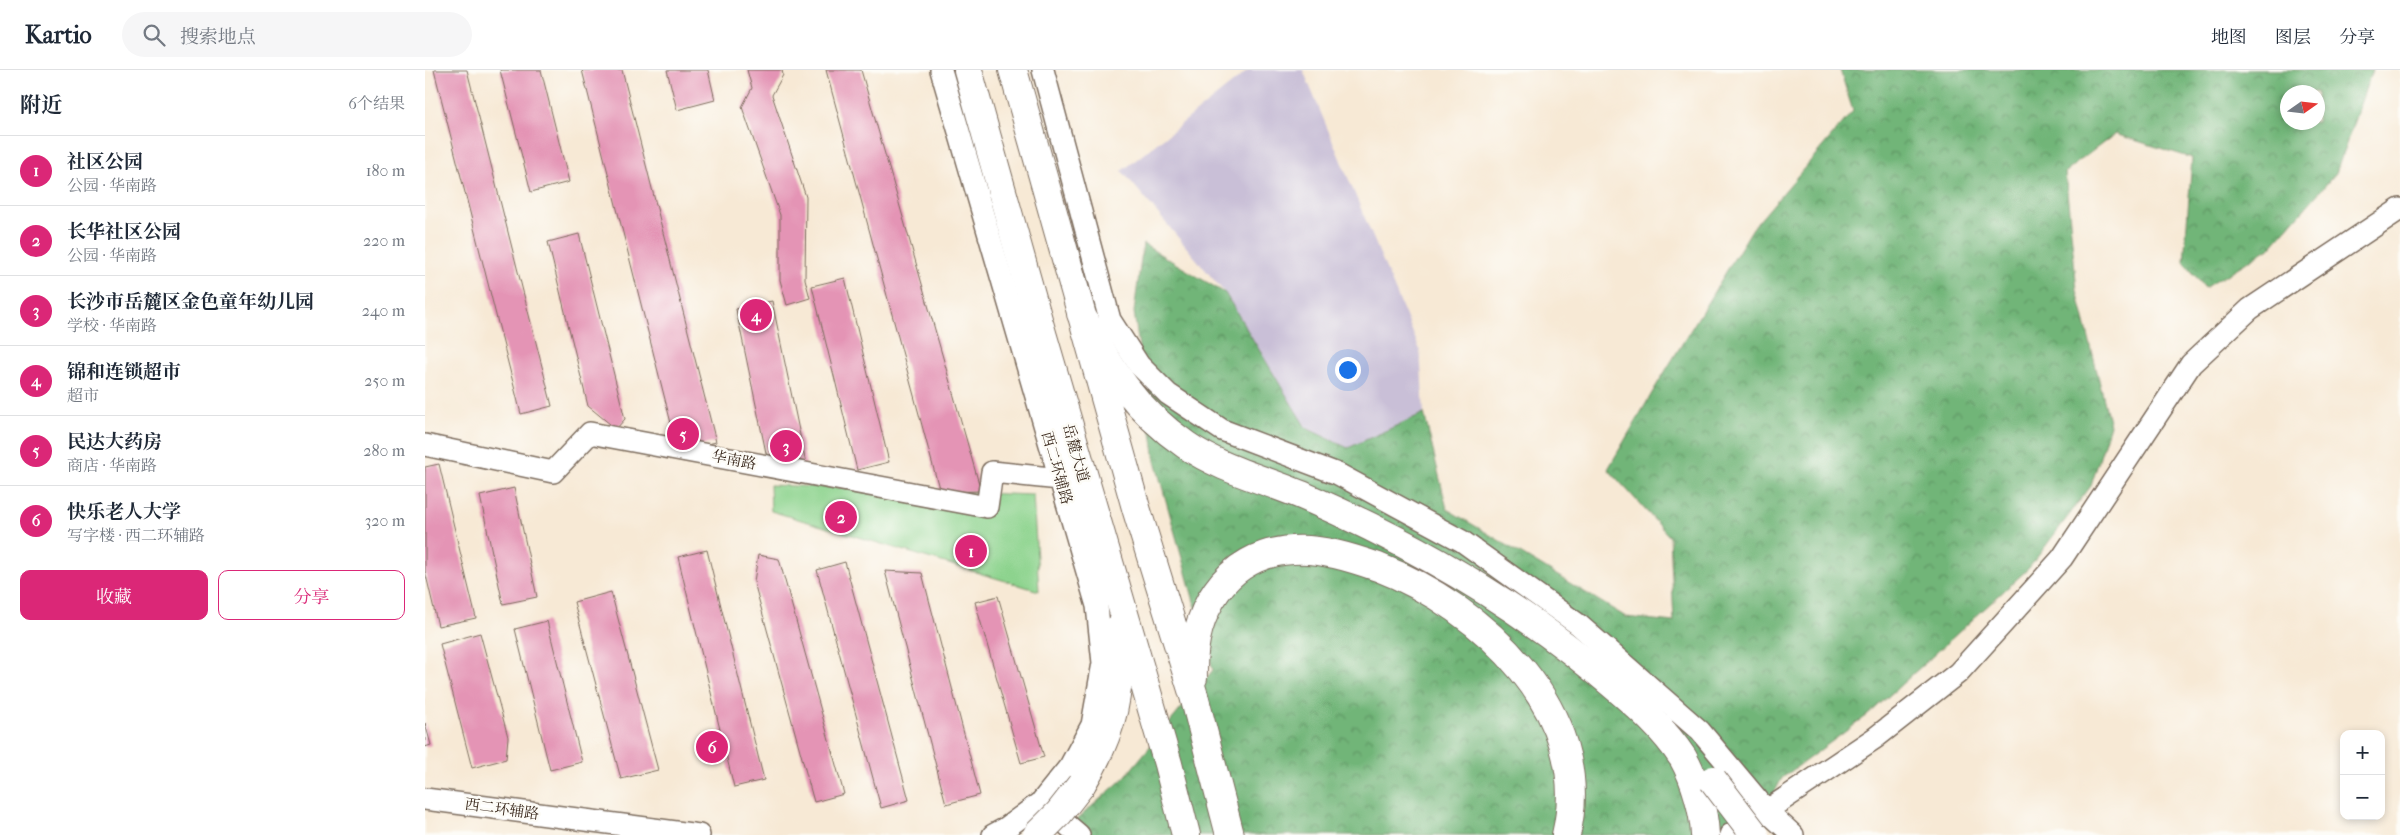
<!DOCTYPE html>
<html lang="zh">
<head>
<meta charset="utf-8">
<style>
	:root { --surface:#fff; --page:#f6f6f7; --text:#1f2937; --muted:#747a83; --line:#e0e1e3; --accent:#db2777 }
	body { margin:0; font-family:"IM FELL French Canon","Noto Serif SC",serif; background:var(--page); color:var(--text) }
	.controls { position:absolute; right:15px; bottom:15px; display:grid; overflow:hidden; border-radius:10px; box-shadow:0 2px 8px #0003 }
	.controls button { width:45px; height:45px; display:grid; place-items:center; padding:0; border:0; border-bottom:1px solid var(--line); background:var(--surface); color:var(--text); font:25px sans-serif }
	.compass { position:absolute; left:1855px; top:15px; width:45px; height:45px; border-radius:50%; background:var(--surface); box-shadow:0 2px 8px #0003; rotate:76deg }
	.you { position:absolute; left:922px; top:299px; width:18px; height:18px; margin:-12px; border:4px solid #fff; border-radius:50%; background:#1a73e8; box-shadow:0 0 0 8px #1a73e833 }
	.badge { display:grid; place-items:center; width:32px; height:32px; border-radius:50%; background:var(--accent); color:#fff; font-size:16px; font-weight:700 }
	.pin { position:absolute; translate:-50% -50%; border:2px solid #fff; box-shadow:0 1px 5px #0006 }
	.list { margin:0; padding:0; list-style:none }
	h2 { display:flex; justify-content:space-between; align-items:center; height:65px; margin:0; padding:0 20px; font-size:21px }
	h2 small { font-size:16px; font-weight:400; color:var(--muted) }
	.list li { display:grid; grid-template-columns:32px 1fr auto; gap:15px; align-items:center; box-sizing:border-box; height:70px; padding:0 20px; border-top:1px solid var(--line) }
	.list b { display:block; font-size:19px; white-space:nowrap }
	.list p { margin:0; font-size:16px; white-space:nowrap; color:var(--muted) }
	.list em { font-size:16px; font-style:normal; color:var(--muted) }
	.actions { display:flex; gap:10px; padding:15px 20px }
	.actions a { flex:1; padding:11px 0; border:1px solid var(--accent); border-radius:10px; text-align:center; font-size:18px; color:var(--accent) }
	.actions .main { background:var(--accent); color:#fff }
	.icon { flex:none; width:28px; height:28px; fill:none; stroke:currentColor; stroke-width:2; stroke-linecap:round; stroke-linejoin:round }
	.map { position:relative; flex:none; width:1975px; height:765px; overflow:hidden }
	header { display:flex; align-items:center; gap:30px; box-sizing:border-box; height:70px; padding:0 25px; background:var(--surface); border-bottom:1px solid var(--line) }
	header strong { font-size:24px }
	nav { display:flex; gap:28px; margin-inline-start:auto; font-size:18px }
	.search { width:350px; height:45px; background:var(--page); display:flex; align-items:center; gap:12px; box-sizing:border-box; padding:0 18px; border-radius:28px; color:var(--muted); font-size:19px }
	main { display:flex }
	aside { flex:1; background:var(--surface) }
	.map>svg:first-child { display:block }
	.industrial { fill:#c9bfd7 }
	.green { fill:#8cd38d; stroke:#647e56 }
	.forest { fill:url(#forest-crowns); stroke:#56704b; fill-rule:evenodd }
	.building { fill:#e494b5 }
	.lines { fill:none; stroke-linecap:round; stroke-linejoin:round }
	.minor-casing { stroke:#7d6d5e; stroke-width:24 }
	.highway-casing { stroke:#7d6d5e; stroke-width:30 }
	.minor { stroke:#fff; stroke-width:21 }
	.highway { stroke:#fff; stroke-width:28 }
	.highway-bridge-casing { stroke:#7d6d5e; stroke-width:30; stroke-linecap:butt }
	.highway-bridge { stroke:#fff; stroke-width:28 }
	.labels { text-anchor:middle; dominant-baseline:central; stroke-width:5; stroke-linejoin:round; paint-order:stroke }
	.street-label { font-size:15px; fill:#3b2a1e; stroke:#fdfcf7 }
</style>
</head>
<body>
<header>
<strong>Kartio</strong>
<div class="search"><svg class="icon" aria-label="search" viewBox="0 0 24 24"><circle cx="10" cy="10" r="6"/><path d="M15 15l6 6"/></svg>搜索地点</div>
<nav><a>地图</a><a>图层</a><a>分享</a></nav>
</header>
<main>
<aside>
<h2>附近<small>6个结果</small></h2>
<ul class="list">
<li><span class="badge">1</span><div><b>社区公园</b><p>公园 · 华南路</p></div><em>180 m</em></li>
<li><span class="badge">2</span><div><b>长华社区公园</b><p>公园 · 华南路</p></div><em>220 m</em></li>
<li><span class="badge">3</span><div><b>长沙市岳麓区金色童年幼儿园</b><p>学校 · 华南路</p></div><em>240 m</em></li>
<li><span class="badge">4</span><div><b>锦和连锁超市</b><p>超市</p></div><em>250 m</em></li>
<li><span class="badge">5</span><div><b>民达大药房</b><p>商店 · 华南路</p></div><em>280 m</em></li>
<li><span class="badge">6</span><div><b>快乐老人大学</b><p>写字楼 · 西二环辅路</p></div><em>320 m</em></li>
</ul>
<div class="actions"><a class="main">收藏</a><a>分享</a></div>
</aside>
<div class="map">
<svg width="1975" height="765" viewBox="0 0 1975 765">
	<defs>
		<pattern id="forest-crowns" width="20" height="18" patternUnits="userSpaceOnUse" patternTransform="scale(1.25)"><rect width="20" height="18" fill="#71b578"/><path d="M2 6a3 3 0 1 1 6 0M12 15a3 3 0 1 1 6 0" fill="none" stroke="#5e9362"/></pattern>
	</defs>
	<rect width="100%" height="100%" fill="#fdfcf7"/>
	<filter id="ink" filterUnits="userSpaceOnUse"><feTurbulence type="fractalNoise" baseFrequency=".02" numOctaves="2"/><feDisplacementMap in="SourceGraphic" scale="10" xChannelSelector="R" yChannelSelector="G"/><feConvolveMatrix kernelMatrix="1 2 1 2 8 2 1 2 1" color-interpolation-filters="sRGB"/></filter>
	<filter id="wash" filterUnits="userSpaceOnUse"><feTurbulence type="fractalNoise" baseFrequency=".0096" numOctaves="4" result="noise"/><feDisplacementMap in="SourceGraphic" scale="20" xChannelSelector="R" yChannelSelector="G"/><feGaussianBlur stdDeviation="1.12" result="paint"/><feColorMatrix in="noise" values="0 0 0 0 0 0 0 0 0 0 0 0 0 0 0 0 0 1.4 0 .05"/><feComposite in="paint" operator="in"/></filter>
	<g filter="url(#wash)">
		<rect width="100%" height="100%" fill="#f7e9d5"/>
		<path class="industrial" d="M824,0H878L995,280L999,343L923,378L881,358L800,223L697,101Z"/>
		<path class="green" d="M345,415L608,425L614,521L346,441Z"/>
		<path class="forest" d="M1415,0H1947L1911,103L1846,177L1780,218L1759,192L1767,88L1690,64L1640,102L1652,220L1685,355L1666,416L1604,498L1443,645L1357,708L1327,765H634L699,708L788,600L730,391L709,242L718,174L800,223L881,358L923,378L999,343L1022,439L1201,547L1249,552L1245,467L1183,399L1230,318L1328,158L1428,41ZM1862,22H1892V52H1862Z"/>
		<g id="blocks">
			<path class="building" d="M9,0H42L127,336L96,344Z
				M75,0H116L144,112L106,122Z
				M157,0H197L291,372L253,381Z
				M242,0H283L290,30L252,40Z
				M322,0H357L358,5L347,25L381,127L380,209L385,228L362,235L355,210V145L317,37L327,18Z
				M401,0H436L556,421L515,422Z
				M154,164L200,349L191,359L163,336L123,172Z
				M420,208L464,392L432,400L387,216Z
				M347,231L381,394L345,402L311,239Z
				M14,394L51,548L13,556L0,501V397Z
				M89,418L112,527L78,534L55,426Z
				M282,480L339,710L309,717L253,487Z
				M333,485L354,489L419,724L389,732L329,512Z
				M420,492L484,730L456,738L392,500Z
				M460,501L497,503L555,725L521,734Z
				M186,522L233,700L196,709L149,532Z
				M573,526L619,687L596,693L550,532Z
				M122,551L157,692L125,700L90,559Z
				M55,563L83,667L81,689L47,698L15,574Z
				M0,653L6,675L0,677Z"/>
		</g>
	</g>
	<g filter="url(#ink)">
		<use href="#blocks" fill-opacity="0" stroke="#7d6d5e" stroke-width="1"/>
		<g class="lines">
			<defs>
				<path id="minor" d="M516,0L672,536L678,593L667,655L645,696L616,732L581,758L568,765
					M618,0L685,250L714,295L743,324L797,360L913,404L1037,471L1154,555L1275,661L1343,742L1368,765
					M0,375L128,402L165,363L562,437L567,402L635,409
					M0,729L274,765
					M620,736L654,765
					M1305,765L1450,668L1533,603L1637,488L1766,294L1825,239L1975,139"/>
				<path id="highway" d="M543,0L614,253L743,694L761,765
					M588,0L711,438L769,626L805,765
					M656,244C685,299 709,339 761,375C797,400 842,410 881,427C991,475 1097,536 1188,615C1214,637 1239,659 1258,688C1270,709 1279,741 1280,765
					M768,608C766,544 799,484 868,480C896,478 927,488 953,497C1057,537 1171,642 1141,765
					M656,715C690,660 696,621 694,558"/>
			</defs>
			<use href="#minor" class="minor-casing"/>
			<use href="#highway" class="highway-casing"/>
			<use href="#minor" class="minor"/>
			<use href="#highway" class="highway"/>
			<defs>
				<path id="highway-bridge" d="M1288,710L1330,765
					M612,765L634,743L656,715"/>
			</defs>
			<use href="#highway-bridge" class="highway-bridge-casing"/>
			<use href="#highway-bridge" class="highway-bridge"/>
		</g>
	</g>
	<g class="labels">
		<g class="street-label">
			<text transform="translate(651 383) rotate(74)">岳麓大道</text>
			<text transform="translate(309 390) rotate(11)">华南路</text>
			<text transform="translate(632 398) rotate(74)">西二环辅路</text>
			<text transform="translate(77 739) rotate(8)">西二环辅路</text>
		</g>
	</g>
</svg>
<div class="controls">
<button>+</button>
<button>−</button>
</div>
<svg class="compass" viewBox="-18 -18 36 36"><path d="M0-13l5 13h-10z" fill="#e53935"/><path d="M0 13l5-13h-10z" fill="#747a83"/></svg>
<div class="you"></div>
<div class="pin badge" style="left:546px;top:481px">1</div>
<div class="pin badge" style="left:416px;top:447px">2</div>
<div class="pin badge" style="left:361px;top:376px">3</div>
<div class="pin badge" style="left:331px;top:245px">4</div>
<div class="pin badge" style="left:258px;top:364px">5</div>
<div class="pin badge" style="left:287px;top:677px">6</div>
</div>
</main>
</body>
</html>
